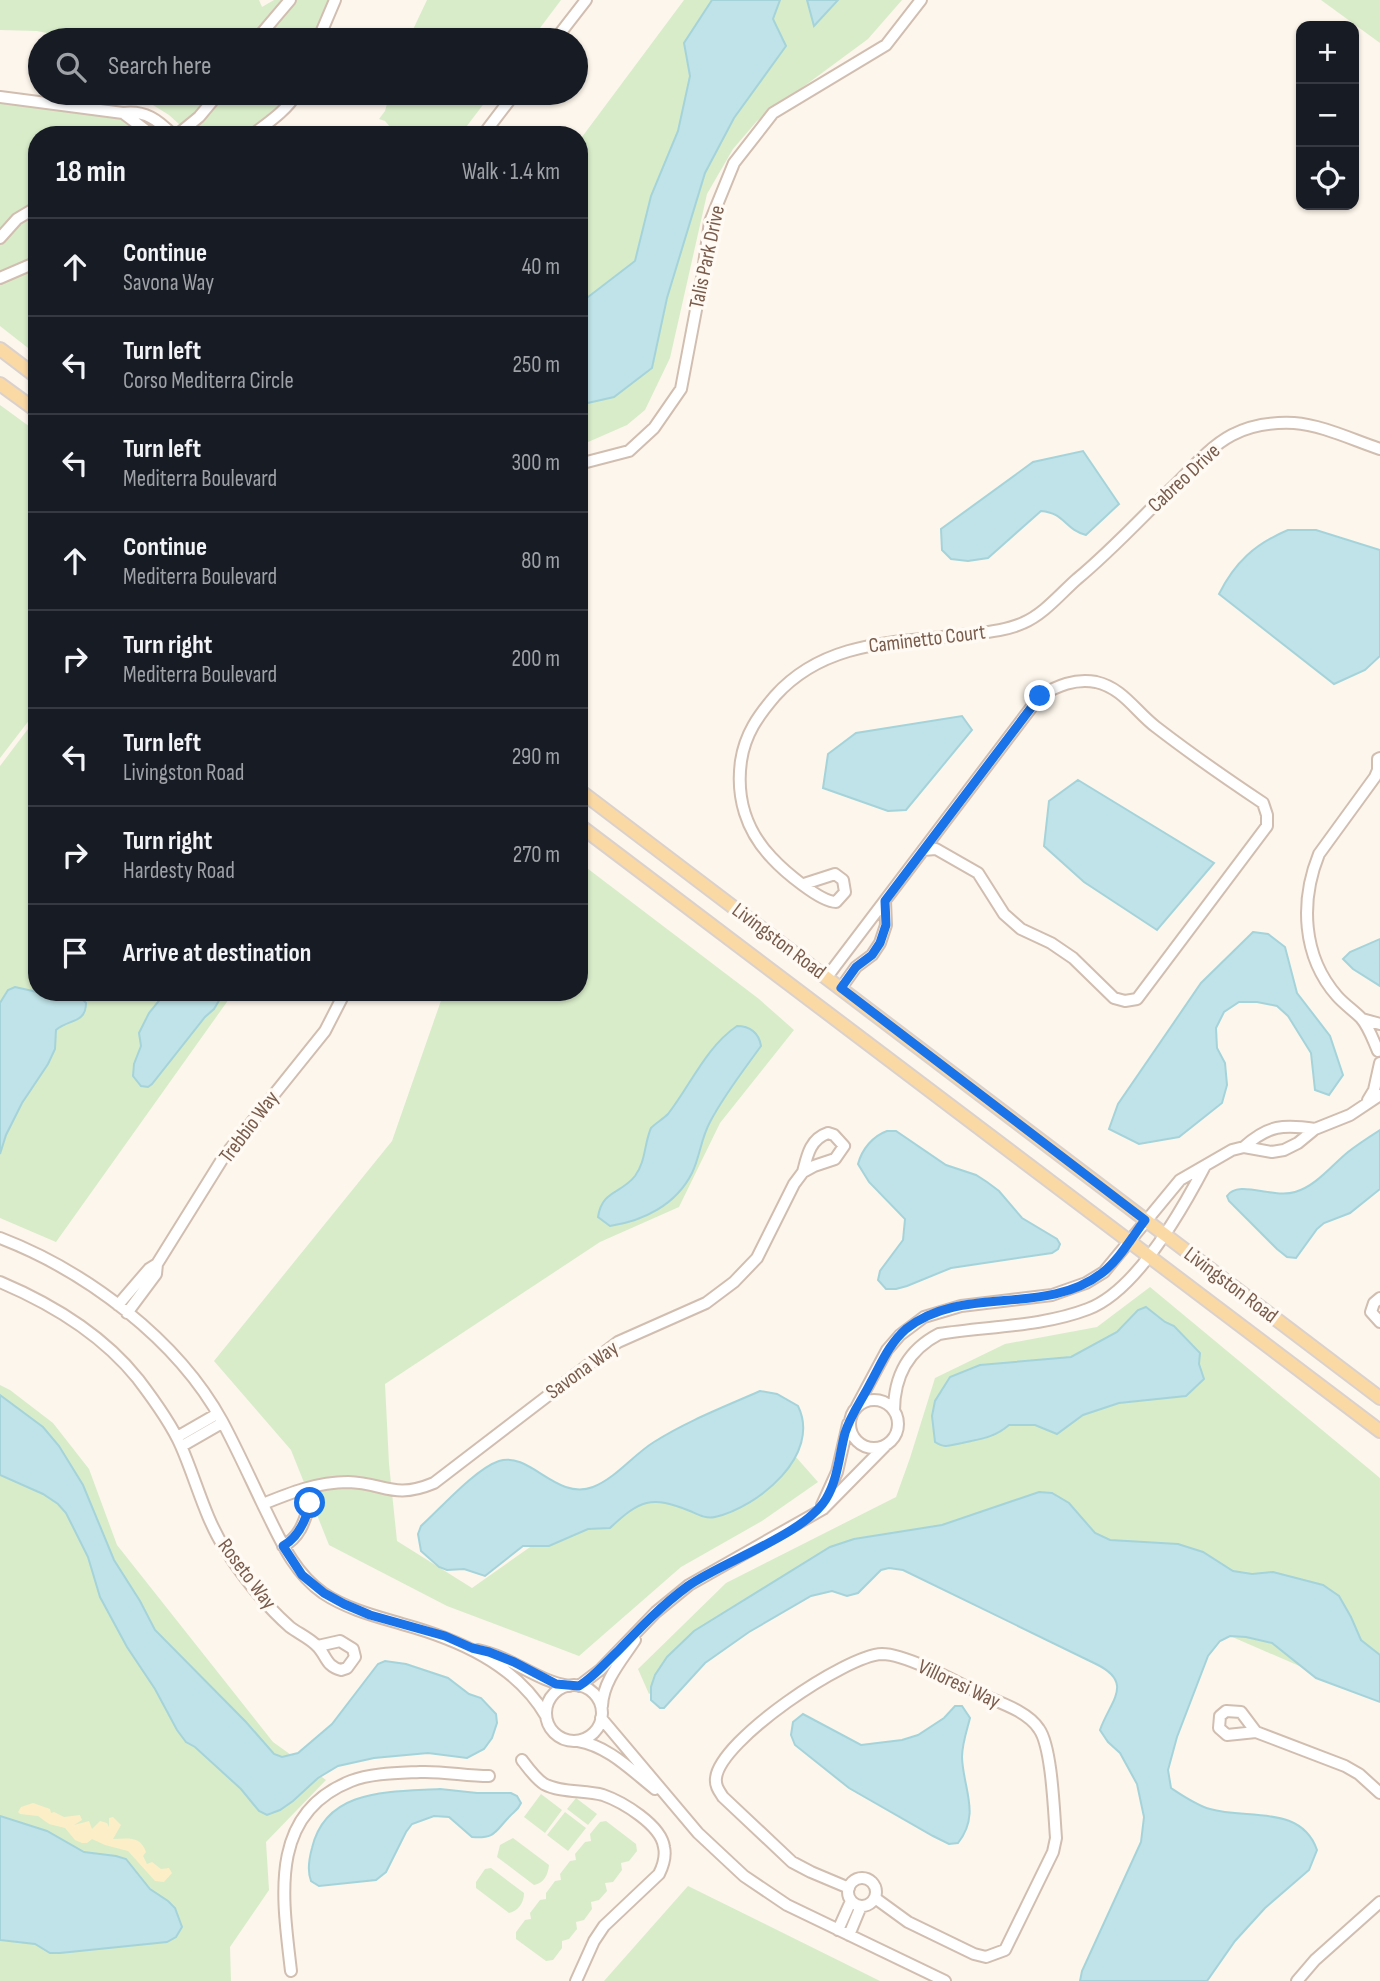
<!DOCTYPE html>
<html lang="en">
<head>
<meta charset="utf-8">
<style>
	:root { --surface:#171b24; --page:#20242c; --text:#f1f3f6; --muted:#9ea1a6; --line:#363941 }
	body { margin:0; font-family:"Sofia Sans Condensed",sans-serif; background:var(--page); color:var(--text) }
	.controls { position:absolute; right:21px; top:21px; display:grid; overflow:hidden; border-radius:14px; box-shadow:0 2px 5px #0004 }
	.controls button { width:63px; height:63px; display:grid; place-items:center; padding:0; border:0; border-bottom:2px solid var(--line); background:var(--surface); color:var(--text); font:35px sans-serif }
	.stop { position:absolute; width:21px; height:21px; margin:-16px; border:5px solid #1a73e8; border-radius:50%; background:#fff }
	.stop.end { background:#1a73e8; border-color:#fff; box-shadow:0 2px 7px #0008 }
	.list { margin:0; padding:0; list-style:none }
	h2 { display:flex; justify-content:space-between; align-items:center; height:91px; margin:0; padding:0 28px; font-size:30px }
	h2 small { font-size:23px; font-weight:400; color:var(--muted) }
	.list li { display:grid; grid-template-columns:46px 1fr auto; gap:21px; align-items:center; box-sizing:border-box; height:98px; padding:0 28px; border-top:2px solid var(--line) }
	.list b { display:block; font-size:26px; white-space:nowrap }
	.list p { margin:0; font-size:23px; white-space:nowrap; color:var(--muted) }
	.list em { font-size:23px; font-style:normal; color:var(--muted) }
	.icon { flex:none; width:38px; height:38px; fill:none; stroke:currentColor; stroke-width:2; stroke-linecap:round; stroke-linejoin:round }
	.map { position:relative; flex:none; width:1380px; height:1981px; overflow:hidden }
	.search { position:absolute; background:var(--surface); box-shadow:0 2px 5px #0004; left:28px; top:28px; width:560px; height:77px; display:flex; align-items:center; gap:18px; box-sizing:border-box; padding:0 24px; border-radius:38px; color:var(--muted); font-size:26px }
	.panel { position:absolute; background:var(--surface); box-shadow:0 2px 5px #0004; left:28px; top:126px; width:560px; height:875px; border-radius:28px }
	.map>svg:first-child { display:block }
	.green { fill:#d8ecc9 }
	.sand { fill:#fcefc7 }
	.water { fill:#bfe3e8; stroke:#a5d3da; stroke-width:2 }
	.lines { fill:none; stroke-linecap:round; stroke-linejoin:round }
	.minor-casing { stroke:#d1beb0; stroke-width:14 }
	.major-casing { stroke:#dad1cd; stroke-width:16 }
	.minor { stroke:#fff; stroke-width:10 }
	.major { stroke:#fbd9a5; stroke-width:12 }
	.route { stroke:#1a73e8; stroke-width:9 }
	.labels { text-anchor:middle; dominant-baseline:central; stroke-width:7; stroke-linejoin:round; paint-order:stroke }
	.street-label { font-size:21px; fill:#7a5c4d; stroke:#fffaf3 }
</style>
</head>
<body>
<div class="map">
<svg width="1380" height="1981" viewBox="0 0 1380 1981">
	<rect width="100%" height="100%" fill="#fdf6ec"/>
	<path class="green" d="M0,0H259L262,7L274,0H330L313,40H81L37,31L0,30Z
		M427,0H561L531,40H408Z
		M684,0H902L868,39L757,121L733,149L707,194L670,358L645,410L627,425L579,446V141Z
		M1321,0H1380V43Z
		M140,93H293L289,98L243,135H191L169,115L140,97Z
		M390,93H492L460,135H397L385,121L379,119L385,111Z
		M0,99L136,114L171,135H37V355L0,326Z
		M0,405L37,432V710L0,758Z
		M37,717V992H234L56,1242L0,1218V766Z
		M579,862L759,999L794,1030L720,1123L679,1207L600,1242L385,1384L389,1464L397,1541L472,1588L533,1545L780,1439L818,1482L762,1521L681,1567L579,1656L447,1606L329,1545L291,1450L214,1361L392,1141L444,992H579Z
		M1150,1287L1380,1478V1701L1230,1636L991,1571L859,1562L749,1614L649,1694L638,1669L726,1583L896,1497L910,1458L935,1378L1005,1344L1097,1327Z
		M0,1385L10,1390L53,1423L89,1469L117,1545L273,1742L326,1780L266,1842L269,1890L230,1947L231,1981H0Z
		M541,1794L562,1810L545,1833L524,1817Z
		M576,1798L597,1814L588,1825L567,1809Z
		M565,1812L586,1828L568,1851L547,1835Z
		M606,1821L636,1844L637,1851L629,1861L621,1863L622,1870L613,1882L605,1883L607,1891L599,1900L591,1902L592,1909L584,1920L576,1922L577,1929L569,1939L562,1941V1948L553,1960L546,1961L516,1939V1932L525,1920L531,1919L530,1913L540,1900L546,1899V1893L555,1881L561,1880L560,1874L570,1861L576,1860L575,1854L585,1842L591,1841L590,1834L600,1822Z
		M513,1838L549,1865C548,1875 544,1883 534,1885L497,1857L500,1845Z
		M491,1868L524,1893C524,1903 518,1911 509,1913L476,1888V1882L485,1869Z
		M688,1886L880,1981H604Z"/>
	<path class="sand" d="M33,1803L50,1809L51,1813L54,1812L64,1817L80,1815L82,1820L74,1825L89,1821L92,1829L100,1821L107,1823L109,1827V1818L113,1817L121,1825L113,1839C127,1839 140,1835 146,1852L143,1856L147,1864L152,1862L161,1869L169,1868L172,1873L164,1882L155,1881L128,1851L105,1845L92,1839L87,1843H82L75,1840L65,1828L49,1824L38,1816L20,1814L18,1812L21,1807Z"/>
	<path class="water" d="M712,0H780L773,19L786,46L734,118L705,173L667,298L652,368L614,397L579,405V304L635,261L651,196L678,131L690,76L684,43Z
		M807,0H838L814,26Z
		M1083,451L1119,504L1086,535C1064,529 1065,513 1041,511L988,558L968,561L951,559L942,550L941,529L1033,462Z
		M1288,530H1316L1380,550V656L1365,670L1334,684L1219,594C1235,562 1255,544 1288,530Z
		M962,716L972,730L906,810L888,811L823,788L828,754L856,733Z
		M1078,780L1214,863L1157,930L1084,882L1044,846L1049,801Z
		M1253,932L1268,934L1285,947L1297,993L1330,1036L1343,1075L1329,1095L1315,1090L1311,1053L1288,1016L1277,1006L1257,1002H1239L1224,1012L1216,1028L1217,1048L1225,1063L1227,1085L1222,1103L1179,1137L1139,1144L1109,1129L1118,1104L1201,983Z
		M1380,939V986L1353,969L1343,959L1350,952Z
		M15,987L37,992H76L86,1003C86,1024 68,1019 56,1030L55,1049L48,1064L22,1103L6,1135L0,1154V1003L8,990Z
		M166,992H224L214,1009L205,1017L152,1084L148,1087L141,1086L133,1076L134,1064L141,1046L139,1033L149,1013Z
		M737,1026C750,1026 759,1033 761,1046C743,1071 724,1095 710,1122C701,1138 700,1157 692,1173C676,1205 643,1221 610,1226L598,1217C602,1190 621,1194 635,1176C646,1161 644,1144 651,1128C656,1123 663,1119 668,1114C690,1086 706,1047 737,1026Z
		M1380,1130V1189L1350,1213L1324,1223L1317,1229L1296,1258L1287,1257L1277,1249L1229,1201L1227,1196C1238,1179 1273,1199 1295,1192C1316,1186 1331,1166 1348,1152C1358,1144 1369,1137 1380,1130Z
		M887,1131H896L946,1165L976,1175L987,1182L999,1191L1022,1218L1057,1239L1060,1244L1058,1249L1052,1253L951,1268L907,1286L896,1289H886L878,1280L880,1271L903,1240L905,1219L869,1182L858,1164C862,1149 873,1136 887,1131Z
		M1146,1307L1165,1322L1174,1326L1200,1353L1199,1364L1204,1379L1186,1396L1119,1403L1083,1415L1057,1434L1035,1425H1009C994,1438 980,1439 962,1443C950,1445 946,1449 935,1442L932,1416L935,1401L950,1377L980,1365L1071,1357L1117,1332L1138,1310Z
		M760,1391L777,1394L798,1406C822,1455 758,1507 715,1517C706,1519 699,1515 690,1511C651,1495 640,1500 610,1528L588,1529L549,1546H523L485,1576L464,1569L447,1570L439,1567L421,1551L418,1534L421,1526C440,1509 475,1469 499,1461C530,1451 556,1501 593,1487C616,1478 633,1455 654,1442C687,1421 724,1407 760,1391Z
		M0,1395L43,1427L59,1446L83,1485L114,1560L140,1601L155,1630L246,1722L274,1754L282,1757L298,1753L332,1724L378,1664L385,1661L406,1664L448,1678L469,1694L481,1698L496,1714L497,1723L492,1738L484,1749L467,1758L428,1753L374,1758L338,1766L318,1778L293,1801L280,1810L267,1815L259,1811L241,1789L195,1747L186,1742L177,1730L155,1689L127,1647L100,1597L88,1557L66,1513L58,1504L43,1494L0,1475Z
		M1039,1492L1052,1493L1069,1503L1095,1533L1110,1540L1178,1544L1203,1552L1233,1571L1252,1574L1273,1572L1323,1585L1339,1596L1351,1617L1361,1640L1380,1655V1702L1316,1678L1272,1643L1246,1637L1230,1636L1220,1641L1208,1656L1177,1737L1168,1770L1171,1788C1183,1796 1196,1805 1210,1809C1247,1820 1301,1804 1317,1850L1309,1870L1265,1908L1235,1941L1207,1981H1080L1082,1971L1141,1842L1144,1817L1137,1784L1120,1753L1108,1742L1100,1730C1110,1701 1135,1683 1096,1664L903,1570L889,1568L881,1570L858,1593L847,1596L832,1591L811,1596L749,1632L705,1663L664,1708H660L651,1700V1687L655,1675L667,1657L694,1631L830,1547L854,1539L942,1525Z
		M955,1706H962L970,1718C967,1730 962,1744 962,1757C963,1789 981,1814 958,1843L949,1844L933,1836L849,1788L795,1745L791,1735L793,1722L803,1714L861,1745L902,1740L918,1735L944,1718Z
		M440,1789L477,1793H511L517,1796L521,1803C518,1810 515,1811 510,1816C495,1831 496,1839 472,1837L449,1817L434,1816L412,1824L406,1832L386,1872L376,1880L319,1886L311,1881C307,1871 309,1859 312,1848C326,1788 390,1792 440,1789Z
		M0,1816L47,1831L84,1852L116,1856L126,1859L150,1889L168,1901L175,1908L182,1927L176,1937L167,1942L60,1953H50L35,1944L0,1940Z"/>
	<g class="lines">
		<defs>
			<path id="minor" d="M256,40L290,0
				M318,40L335,0
				M555,40L586,0
				M0,97L123,113C145,110 158,120 173,135
				M123,113L152,135
				M177,135L199,117L219,93
				M252,135C269,122 286,111 297,93
				M483,135L515,93
				M0,238L17,219L37,207
				M0,278L37,262
				M579,464L629,451L654,428L681,389L702,278L710,222L734,163L773,113L886,45L921,0
				M804,884L835,874L843,880L845,892L836,902C820,902 783,870 772,858C746,831 736,797 741,761C745,734 758,716 775,696C827,638 901,643 971,634C988,632 1008,630 1023,623C1044,614 1060,594 1077,579C1112,550 1143,516 1176,484C1193,467 1211,446 1232,435C1251,425 1272,422 1294,423C1322,425 1353,440 1380,449
				M827,977L836,965L1040,696C1057,686 1075,678 1096,682C1123,688 1136,712 1156,727C1191,754 1227,779 1263,803L1267,815V826L1137,999L1125,1001L1114,998L1073,958L1051,943L1021,929L1004,914L978,873L936,849L923,850
				M841,988L856,967L872,955L880,943L886,925L885,901
				M1362,1019L1380,1024
				M1378,1051C1373,1040 1369,1027 1361,1018C1353,1010 1344,1004 1337,996C1302,956 1300,901 1319,854L1375,777L1378,770V759L1380,758
				M1368,1100L1374,1090L1380,1063
				M1244,1147C1268,1125 1284,1124 1315,1129
				M0,1238C86,1271 177,1339 222,1421C237,1449 250,1478 264,1507C280,1539 293,1572 323,1593C347,1609 375,1616 402,1624C457,1639 516,1664 546,1716
				M0,1282C52,1304 102,1334 138,1379C154,1400 171,1423 181,1446C196,1480 205,1518 225,1549C243,1577 265,1605 290,1627C298,1633 309,1638 316,1645C327,1655 325,1666 341,1670L347,1668L355,1657L353,1649L340,1641L318,1646
				M1380,1298L1374,1303L1371,1312L1380,1322
				M118,1305L149,1269L157,1264L223,1158L325,1031L345,992
				M127,1313L156,1274L157,1264
				M850 1424a24 24 0 1 1 48 0a24 24 0 1 1-48 0Z
				M857,1406L887,1350L900,1335L924,1317L961,1306L1052,1295L1086,1283L1104,1272L1180,1180L1232,1150L1244,1147L1272,1152L1284,1150L1298,1143L1315,1129L1350,1115L1380,1095
				M894,1411C894,1376 908,1350 939,1334C988,1326 1041,1327 1088,1309C1136,1291 1182,1210 1205,1166
				M177,1437L217,1414
				M182,1446L222,1423
				M263,1504C290,1493 317,1482 348,1482C385,1483 393,1500 434,1483L618,1342L706,1303L734,1282L757,1258L794,1184L803,1172L814,1166L835,1159L844,1146L834,1135L828,1133C810,1139 807,1156 803,1172
				M822,1505L837,1472L848,1424
				M283,1546C306,1534 306,1509 316,1487
				M478,1650C512,1657 536,1681 569,1686
				M546 1713a28 28 0 1 1 56 0a28 28 0 1 1-56 0Z
				M579,1686L600,1670L656,1612L689,1585L823,1509L887,1444
				M602,1706C603,1681 622,1660 635,1640
				M601,1718L698,1833L744,1876L787,1905L945,1981
				M1256,1732L1227,1735L1219,1728L1220,1716L1226,1711L1241,1712L1256,1732L1345,1766L1359,1774L1380,1793
				M578,1741C608,1746 631,1770 655,1789
				M522,1760C528,1768 535,1778 544,1784C561,1793 584,1790 603,1795C623,1802 661,1825 664,1847C666,1856 663,1866 659,1874L604,1926L594,1941L576,1981
				M848 1892a14 14 0 1 1 28 0a14 14 0 1 1-28 0Z
				M849,1888L811,1872L792,1862L723,1797C719,1791 715,1786 716,1778C720,1740 846,1655 882,1654C906,1654 957,1682 980,1694C998,1702 1028,1711 1039,1729C1052,1747 1054,1813 1056,1838L1053,1852L1005,1950L986,1957L974,1954L908,1922L875,1898
				M838,1930L851,1901
				M849,1935L861,1906
				M291,1971C283,1900 267,1814 351,1781C371,1773 398,1773 420,1772C443,1771 466,1776 489,1776
				M1297,1981L1315,1960L1380,1902"/>
			<path id="major" d="M0,349L37,377
				M0,384L37,411
				M579,790L1380,1398
				M579,825L1380,1431"/>
		</defs>
		<use href="#minor" class="minor-casing"/>
		<use href="#major" class="major-casing"/>
		<use href="#minor" class="minor"/>
		<use href="#major" class="major"/>
	</g>
	<g class="lines">
		<path class="route" d="M310,1503C306,1520 299,1537 283,1546L302,1575L324,1593L344,1604L370,1615L445,1636L472,1648L489,1652L514,1662L556,1684L579,1686C594,1677 605,1663 618,1651C640,1628 662,1605 688,1586C724,1561 805,1534 826,1499C838,1479 839,1456 845,1433C851,1414 862,1400 871,1382C882,1362 889,1344 906,1329C962,1284 1045,1317 1102,1273C1119,1260 1132,1237 1145,1220L841,988L856,967L872,955L880,943L886,925L885,901L1040,696"/>
	</g>
	<g class="labels">
		<g class="street-label">
			<text transform="translate(707 257) rotate(-78)">Talis Park Drive</text>
			<text transform="translate(1184 478) rotate(-43)">Cabreo Drive</text>
			<text transform="translate(927 639) rotate(-7)">Caminetto Court</text>
			<text transform="translate(779 941) rotate(37)">Livingston Road</text>
			<text transform="translate(249 1127) rotate(-53)">Trebbio Way</text>
			<text transform="translate(1231 1285) rotate(37)">Livingston Road</text>
			<text transform="translate(582 1370) rotate(-36)">Savona Way</text>
			<text transform="translate(247 1574) rotate(53)">Roseto Way</text>
			<text transform="translate(959 1684) rotate(25)">Villoresi Way</text>
		</g>
	</g>
</svg>
<div class="controls">
<button>+</button>
<button>−</button>
<button><svg class="icon" aria-label="locate" viewBox="0 0 24 24"><circle cx="12" cy="12" r="6"/><path d="M12 2v4M12 18v4M2 12h4M18 12h4"/></svg></button>
</div>
<div class="stop" style="left:310px;top:1503px"></div>
<div class="stop end" style="left:1040px;top:696px"></div>
<div class="search"><svg class="icon" aria-label="search" viewBox="0 0 24 24"><circle cx="10" cy="10" r="6"/><path d="M15 15l6 6"/></svg>Search here</div>
<section class="panel">
<h2>18 min<small>Walk · 1.4 km</small></h2>
<ul class="list">
<li><svg class="icon" aria-label="ahead" viewBox="0 0 24 24"><path d="M12 20V5M6 11l6-6 6 6"/></svg><div><b>Continue</b><p>Savona Way</p></div><em>40 m</em></li>
<li><svg class="icon" aria-label="left" viewBox="0 0 24 24"><path d="M17 20v-9H6M10 6l-5 5 5 5"/></svg><div><b>Turn left</b><p>Corso Mediterra Circle</p></div><em>250 m</em></li>
<li><svg class="icon" aria-label="left" viewBox="0 0 24 24"><path d="M17 20v-9H6M10 6l-5 5 5 5"/></svg><div><b>Turn left</b><p>Mediterra Boulevard</p></div><em>300 m</em></li>
<li><svg class="icon" aria-label="ahead" viewBox="0 0 24 24"><path d="M12 20V5M6 11l6-6 6 6"/></svg><div><b>Continue</b><p>Mediterra Boulevard</p></div><em>80 m</em></li>
<li><svg class="icon" aria-label="right" viewBox="0 0 24 24"><path d="M7 20v-9h11M14 6l5 5-5 5"/></svg><div><b>Turn right</b><p>Mediterra Boulevard</p></div><em>200 m</em></li>
<li><svg class="icon" aria-label="left" viewBox="0 0 24 24"><path d="M17 20v-9H6M10 6l-5 5 5 5"/></svg><div><b>Turn left</b><p>Livingston Road</p></div><em>290 m</em></li>
<li><svg class="icon" aria-label="right" viewBox="0 0 24 24"><path d="M7 20v-9h11M14 6l5 5-5 5"/></svg><div><b>Turn right</b><p>Hardesty Road</p></div><em>270 m</em></li>
<li><svg class="icon" aria-label="arrive" viewBox="0 0 24 24"><path d="M6 21V4h12l-3 4 3 4H6"/></svg><div><b>Arrive at destination</b></div></li>
</ul>
</section>
</div>
</body>
</html>
